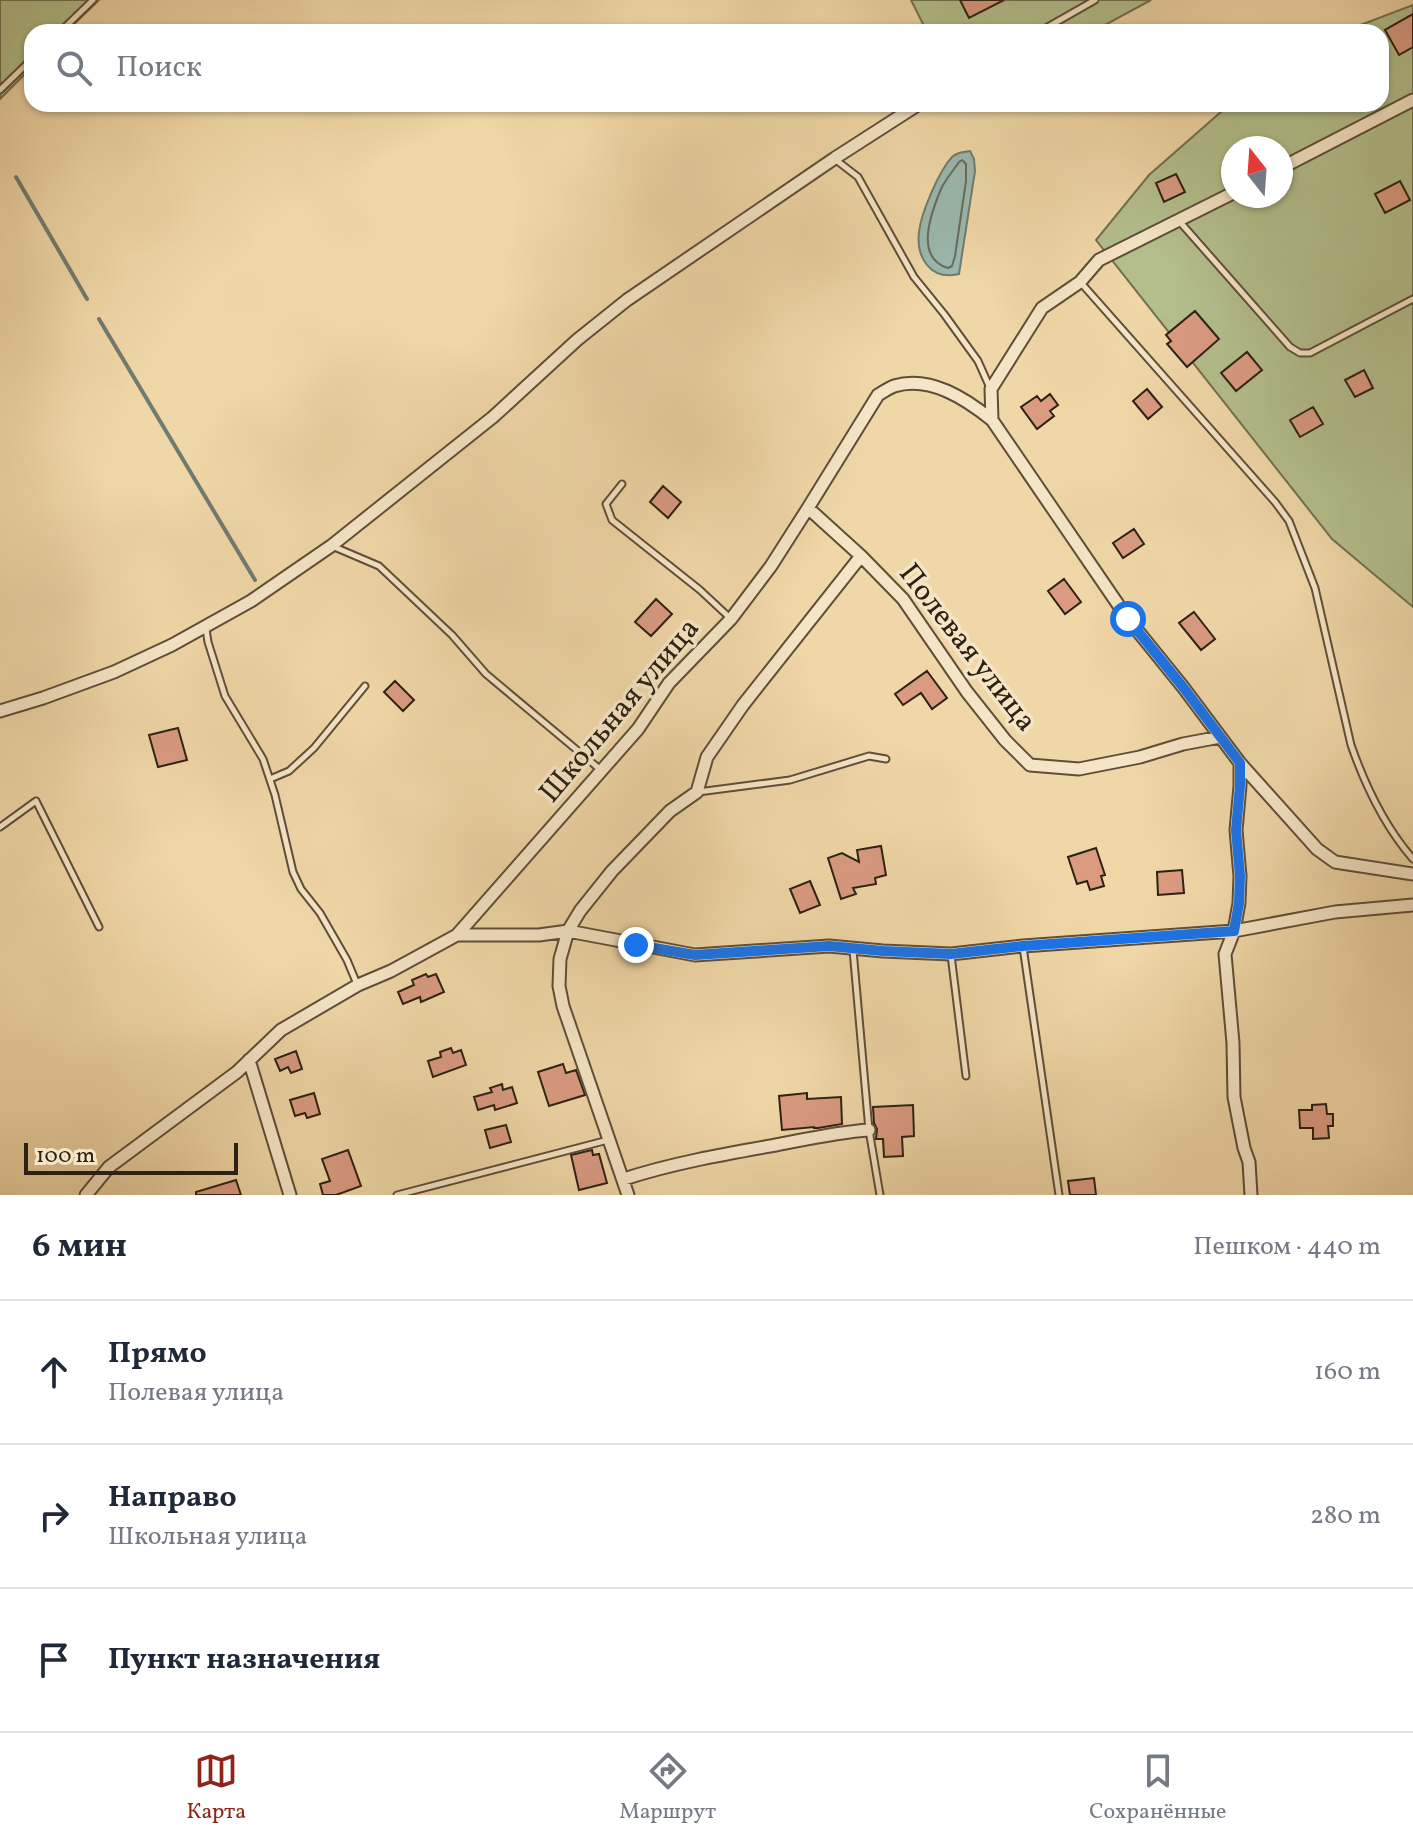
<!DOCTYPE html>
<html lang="ru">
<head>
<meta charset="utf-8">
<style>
	:root { --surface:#fff; --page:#f2f2f3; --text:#1f2937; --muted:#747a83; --line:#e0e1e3; --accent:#8f2418 }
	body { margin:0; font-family:Vollkorn,serif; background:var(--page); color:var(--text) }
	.compass { position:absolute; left:1221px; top:136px; width:72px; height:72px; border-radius:50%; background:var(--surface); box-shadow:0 2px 6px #0004; rotate:343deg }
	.scale { position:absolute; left:24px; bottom:20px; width:214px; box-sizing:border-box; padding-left:8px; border:4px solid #2d2113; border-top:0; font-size:22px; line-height:28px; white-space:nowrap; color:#2d2113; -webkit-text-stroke:6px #f5e5c6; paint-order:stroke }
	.stop { position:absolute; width:24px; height:24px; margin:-18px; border:6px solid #1a73e8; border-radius:50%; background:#fff }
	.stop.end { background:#1a73e8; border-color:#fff; box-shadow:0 2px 8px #0008 }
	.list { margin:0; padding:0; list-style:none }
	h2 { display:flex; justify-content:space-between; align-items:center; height:104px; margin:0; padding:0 32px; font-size:34px }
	h2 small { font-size:26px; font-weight:400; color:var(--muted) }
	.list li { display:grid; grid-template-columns:52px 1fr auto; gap:24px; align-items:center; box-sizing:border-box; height:144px; padding:0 32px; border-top:2px solid var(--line) }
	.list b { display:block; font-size:30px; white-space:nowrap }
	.list p { margin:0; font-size:26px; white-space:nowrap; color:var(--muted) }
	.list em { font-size:26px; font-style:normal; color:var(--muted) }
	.icon { flex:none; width:44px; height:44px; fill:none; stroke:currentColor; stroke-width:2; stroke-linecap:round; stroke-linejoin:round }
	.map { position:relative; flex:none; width:1413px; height:1195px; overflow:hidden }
	.search { position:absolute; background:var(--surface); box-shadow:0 2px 6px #0004; left:24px; right:24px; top:24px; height:88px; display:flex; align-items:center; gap:20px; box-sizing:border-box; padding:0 28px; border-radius:24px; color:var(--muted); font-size:30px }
	.sheet { height:536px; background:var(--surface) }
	nav { display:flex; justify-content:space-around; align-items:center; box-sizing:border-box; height:112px; border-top:2px solid var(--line); background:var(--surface); font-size:22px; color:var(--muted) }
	nav a { display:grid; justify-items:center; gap:4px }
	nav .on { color:var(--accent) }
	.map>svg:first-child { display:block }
	.green { fill:#b3bf8c; stroke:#707050; stroke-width:2; fill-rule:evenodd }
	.water { fill:#9bb8ae; stroke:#6f7c70; stroke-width:2 }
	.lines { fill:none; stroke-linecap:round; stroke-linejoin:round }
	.shore { stroke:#646c60; stroke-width:2 }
	.stream { stroke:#6f7c70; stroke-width:4 }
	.building { fill:#da9b81; stroke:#2d2113; stroke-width:2 }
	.lane-casing { stroke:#5e4e38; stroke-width:9 }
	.street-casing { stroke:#5e4e38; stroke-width:15 }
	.lane { stroke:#f5e5c6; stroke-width:5 }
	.street { stroke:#f5e5c6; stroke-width:11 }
	.route { stroke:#1a73e8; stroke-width:10 }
	.labels { text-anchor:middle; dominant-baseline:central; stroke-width:7; stroke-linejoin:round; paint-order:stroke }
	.street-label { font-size:30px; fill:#2d2113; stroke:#f5e5c6 }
</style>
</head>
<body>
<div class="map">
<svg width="1413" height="1195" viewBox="0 0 1413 1195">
	<rect width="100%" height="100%" fill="#f0d7a7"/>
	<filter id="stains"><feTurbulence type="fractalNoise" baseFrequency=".0025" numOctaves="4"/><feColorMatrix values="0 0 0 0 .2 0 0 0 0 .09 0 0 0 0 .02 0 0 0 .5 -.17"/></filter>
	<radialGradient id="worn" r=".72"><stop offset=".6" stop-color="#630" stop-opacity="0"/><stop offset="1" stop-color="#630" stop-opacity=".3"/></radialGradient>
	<path class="green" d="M0,0H99L66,32H32V67L0,99Z
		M911,0H1151L1092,32H927Z
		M1413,5V607L1332,539L1096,240L1149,175L1230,104H1381V32H1342ZM1233,148H1281V196H1233Z"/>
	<path class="water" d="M970,151L974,159L975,171L959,274C931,281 916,258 919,232C921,213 939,171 952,157C957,152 963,152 970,151Z"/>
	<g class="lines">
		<path class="shore" d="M962,160L966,164V181L955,256L952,266L948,268C914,258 931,213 941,189C945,180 953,171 959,162Z"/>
		<path class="stream" d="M16,177L87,299
			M99,319L255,580"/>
	</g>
	<path class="building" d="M960,0H1004L969,18Z
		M1413,14V47L1399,55L1385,30Z
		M1176,174L1185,192L1164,202L1156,183Z
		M1400,181L1410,200L1385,213L1375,194Z
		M1195,311L1219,339L1187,367L1167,344L1171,341L1166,335Z
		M1247,352L1262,370L1236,391L1221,373Z
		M1364,370L1373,388L1355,397L1345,380Z
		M1147,389L1162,407L1148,419L1133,401Z
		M1050,394L1058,405L1050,411L1054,416L1037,429L1021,407L1037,396L1041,401Z
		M1313,407L1323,424L1300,437L1290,420Z
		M663,486L681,502L668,518L650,502Z
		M1134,529L1144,544L1123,558L1113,543Z
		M1064,579L1081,602L1065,614L1048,591Z
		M656,599L672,614L651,636L635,622Z
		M1194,612L1215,639L1201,650L1179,623Z
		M927,671L947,698L932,709L921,693L903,705L895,694Z
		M395,681L414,700L403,711L384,692Z
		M178,728L187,760L158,767L149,735Z
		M881,846L886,875L875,878L876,884L853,888L856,894L841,899L828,858L842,853L859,862L857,850Z
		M1096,848L1105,875L1101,876L1104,886L1090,890L1087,881L1077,884L1068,857Z
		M1182,870L1184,893L1158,895L1157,872Z
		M810,881L820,905L800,913L790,889Z
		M426,974L428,977L436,974L444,992L421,1002L420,997L403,1004L398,992L414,985L412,980Z
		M451,1048L453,1053L461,1050L466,1065L433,1077L428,1061L441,1057L440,1052Z
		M296,1051L302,1069L291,1073L288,1067L280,1071L275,1059Z
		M563,1064L566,1073L576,1070L585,1095L549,1106L538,1072Z
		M502,1084L503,1090L512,1087L517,1103L495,1110L494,1105L478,1110L474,1097L492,1092L490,1088Z
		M314,1093L320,1114L307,1118L305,1113L295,1116L290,1100Z
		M807,1093V1099L841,1097L842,1124L818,1128H814V1127L782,1130L779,1096Z
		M1326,1104L1327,1114H1333V1126H1328L1329,1138L1313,1139V1128H1300L1299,1110H1312V1105Z
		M913,1105L914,1136L902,1137L903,1156L884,1157L883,1139H876L877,1129L874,1123L873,1107Z
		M506,1125L511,1142L490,1148L485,1130Z
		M348,1150L361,1186L336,1195H323L320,1184L330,1181L322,1159Z
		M592,1150L593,1155L599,1154L607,1183L579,1190L571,1155Z
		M1094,1178L1096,1195H1070L1068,1181Z
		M236,1180L241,1195H196V1192Z"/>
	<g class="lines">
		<defs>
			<path id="lane" d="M60,32L93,0
				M1039,32L1095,0
				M0,90L32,59
				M836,160L858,177L914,277L944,314L978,361L990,388
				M1180,222L1290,347L1300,353H1310L1413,299
				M1082,284L1275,502L1289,521L1315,588L1351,745C1365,785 1385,827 1413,859
				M622,484L606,504L612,520L700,590L730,618
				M332,546L379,566L452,635L486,674L602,771
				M206,629L208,642L225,696L263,759L275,795L293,872L301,889L320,913L347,960L357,984
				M270,779L289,771L314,748L365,686
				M698,792L790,780L869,756L886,759
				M0,827L36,801L99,927
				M1023,947L1059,1195
				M853,950L869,1130L880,1195
				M951,955L966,1076
				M397,1195L608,1140"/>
			<path id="street" d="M1281,168L1413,100
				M992,420L991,389L1042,308L1080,282L1099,260L1233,193
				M808,508L861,556L903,599L967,692L1005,740L1030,765L1079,769L1140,757L1183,744L1220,737
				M0,711L43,698L114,672L172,645L251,601L331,546L493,417L577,340L627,300L835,158L919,104
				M1240,763L1317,849L1335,862L1413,874
				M457,935H539L568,931L695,955L829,946L883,951L951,954L1023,946L1234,931L1335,912L1413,905
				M249,1060L290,1195
				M624,1179C673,1163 725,1154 776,1145C807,1139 838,1132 869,1130
				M86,1195L109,1167L237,1072L281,1030L358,985L391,971L457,935L638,729L669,683L731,619L771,566L808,508L878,395C883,392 889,388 894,386C930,375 966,399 992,420L1128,619L1183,687L1240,763V786L1236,830L1240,876L1239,903L1234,931L1225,954L1233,1043L1234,1097L1244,1148L1249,1162L1251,1195
				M628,1195L563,1006L559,986L560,959L568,931L580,911L612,871L670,811L697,792L707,757L743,705L861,556"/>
		</defs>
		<use href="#lane" class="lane-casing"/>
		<use href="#street" class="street-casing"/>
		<use href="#lane" class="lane"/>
		<use href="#street" class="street"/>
	</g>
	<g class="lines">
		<path class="route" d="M636,945L695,955L829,946L883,951L951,954L1023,946L1234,931L1239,903L1240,876L1236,830L1240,786V763L1183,687L1128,619"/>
	</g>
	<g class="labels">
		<g class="street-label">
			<text transform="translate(967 648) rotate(52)">Полевая улица</text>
			<text transform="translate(620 711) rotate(-50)">Школьная улица</text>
		</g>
	</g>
	<rect width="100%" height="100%" filter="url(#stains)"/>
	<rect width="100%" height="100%" fill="url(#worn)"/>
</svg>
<svg class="compass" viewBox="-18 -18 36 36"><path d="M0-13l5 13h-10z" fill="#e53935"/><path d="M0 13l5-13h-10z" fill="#747a83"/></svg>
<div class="scale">100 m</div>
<div class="stop" style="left:1128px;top:619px"></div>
<div class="stop end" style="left:636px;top:945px"></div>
<div class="search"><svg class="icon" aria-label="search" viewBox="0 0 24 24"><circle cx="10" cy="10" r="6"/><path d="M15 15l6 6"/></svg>Поиск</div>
</div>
<section class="sheet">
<h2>6 мин<small>Пешком · 440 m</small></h2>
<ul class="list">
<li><svg class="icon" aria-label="ahead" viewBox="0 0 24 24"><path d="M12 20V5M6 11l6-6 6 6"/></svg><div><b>Прямо</b><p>Полевая улица</p></div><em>160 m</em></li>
<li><svg class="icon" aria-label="right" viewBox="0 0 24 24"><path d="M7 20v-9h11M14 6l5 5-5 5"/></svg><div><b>Направо</b><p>Школьная улица</p></div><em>280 m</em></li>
<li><svg class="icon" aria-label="arrive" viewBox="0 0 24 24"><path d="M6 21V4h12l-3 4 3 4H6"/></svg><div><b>Пункт назначения</b></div></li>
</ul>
</section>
<nav>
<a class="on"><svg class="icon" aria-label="map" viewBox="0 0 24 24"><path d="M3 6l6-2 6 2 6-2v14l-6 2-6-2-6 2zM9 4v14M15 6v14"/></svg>Карта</a>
<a><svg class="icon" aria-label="directions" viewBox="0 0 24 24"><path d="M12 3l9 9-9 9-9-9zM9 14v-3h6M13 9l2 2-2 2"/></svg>Маршрут</a>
<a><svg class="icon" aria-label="saved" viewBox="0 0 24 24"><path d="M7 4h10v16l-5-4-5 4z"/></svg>Сохранённые</a>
</nav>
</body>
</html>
